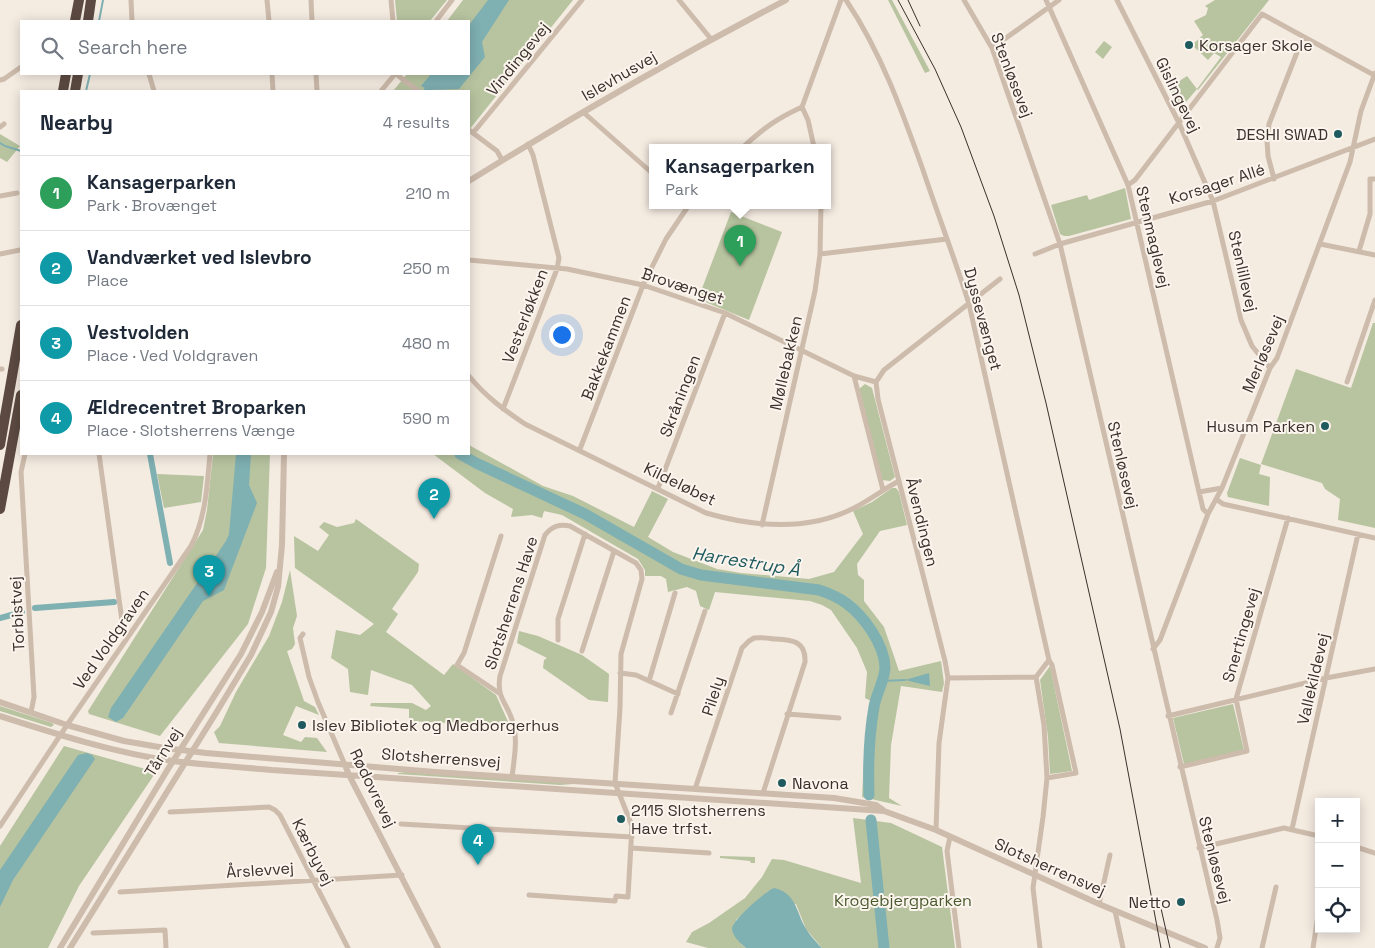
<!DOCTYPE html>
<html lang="en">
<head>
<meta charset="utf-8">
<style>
	:root { --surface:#fff; --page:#f2f2f3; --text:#1f2937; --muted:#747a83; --line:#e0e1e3; --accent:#1f5a5e }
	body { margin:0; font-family:"Space Grotesk",sans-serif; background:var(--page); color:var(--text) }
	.controls { position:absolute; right:15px; bottom:15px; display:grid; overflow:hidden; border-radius:0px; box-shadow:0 2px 12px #0003 }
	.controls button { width:45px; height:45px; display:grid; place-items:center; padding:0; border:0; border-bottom:1px solid var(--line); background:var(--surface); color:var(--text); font:25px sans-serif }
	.you { position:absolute; left:561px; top:334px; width:18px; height:18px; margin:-12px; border:4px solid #fff; border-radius:50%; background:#1a73e8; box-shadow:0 0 0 8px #1a73e833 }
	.badge { display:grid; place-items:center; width:32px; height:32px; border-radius:50%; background:var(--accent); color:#fff; font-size:16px; font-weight:700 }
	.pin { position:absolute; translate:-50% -41px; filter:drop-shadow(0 1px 2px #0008) }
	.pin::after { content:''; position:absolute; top:26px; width:18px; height:15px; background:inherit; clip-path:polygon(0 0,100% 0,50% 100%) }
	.popup { position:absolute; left:649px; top:144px; width:182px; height:65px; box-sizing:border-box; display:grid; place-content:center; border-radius:0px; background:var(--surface); filter:drop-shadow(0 1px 4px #0005); font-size:16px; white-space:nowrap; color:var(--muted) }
	.popup b { font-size:19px; color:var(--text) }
	.popup::after { content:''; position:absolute; left:50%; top:100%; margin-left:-10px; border:10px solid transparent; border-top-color:var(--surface) }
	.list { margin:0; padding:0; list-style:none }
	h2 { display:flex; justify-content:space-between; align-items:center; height:65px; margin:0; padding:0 20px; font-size:21px }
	h2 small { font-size:16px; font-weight:400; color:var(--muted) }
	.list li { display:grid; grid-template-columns:32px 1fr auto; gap:15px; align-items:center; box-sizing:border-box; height:75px; padding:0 20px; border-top:1px solid var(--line) }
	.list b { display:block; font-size:19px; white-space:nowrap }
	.list p { margin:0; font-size:16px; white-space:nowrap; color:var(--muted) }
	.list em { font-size:16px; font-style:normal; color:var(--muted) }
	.icon { flex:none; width:28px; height:28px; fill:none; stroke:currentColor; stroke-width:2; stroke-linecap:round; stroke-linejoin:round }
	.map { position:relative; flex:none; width:1375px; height:948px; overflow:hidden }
	.search { position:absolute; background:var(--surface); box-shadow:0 2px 12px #0003; left:20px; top:20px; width:450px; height:55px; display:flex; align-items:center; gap:12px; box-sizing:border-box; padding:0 18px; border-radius:0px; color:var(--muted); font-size:19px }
	.panel { position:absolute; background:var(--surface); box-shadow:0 2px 12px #0003; left:20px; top:90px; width:450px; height:365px; border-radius:0px }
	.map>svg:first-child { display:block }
	.green { fill:#b8c4a0 }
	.water { fill:#7fb0b2 }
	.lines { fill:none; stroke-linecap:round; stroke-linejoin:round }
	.stream { stroke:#7fb0b2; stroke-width:2 }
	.canal { stroke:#7fb0b2; stroke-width:6 }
	.river { stroke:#7fb0b2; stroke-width:11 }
	.minor { stroke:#cdbbac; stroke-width:5 }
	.tertiary { stroke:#cdbbac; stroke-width:6 }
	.motorway { stroke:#5c4a42; stroke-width:10 }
	.tram { stroke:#3b302b; stroke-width:1 }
	.poi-dot { fill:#1f5a5e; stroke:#fbf5ee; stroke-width:2 }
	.labels { text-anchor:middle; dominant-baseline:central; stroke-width:4; stroke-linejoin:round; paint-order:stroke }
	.poi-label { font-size:16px; fill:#3b302b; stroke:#fbf5ee; text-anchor:start }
	.street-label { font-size:16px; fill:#3b302b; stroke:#fbf5ee }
	.park-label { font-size:16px; fill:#4a5a2e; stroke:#fbf5ee }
	.water-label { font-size:18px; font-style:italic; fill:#1f5a5e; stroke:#fbf5ee }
</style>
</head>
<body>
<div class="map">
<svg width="1375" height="948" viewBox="0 0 1375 948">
	<rect width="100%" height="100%" fill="#f4ebe1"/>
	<path class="green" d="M395,0H447L430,21H397Z
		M463,0H573L469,130V91H393L407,74H469V21H447Z
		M888,0H892L930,71L925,73Z
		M1215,0H1269L1198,90L1197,89L1221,57L1214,53L1208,60L1192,45L1203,35L1194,21L1206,15L1208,8L1205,6Z
		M1104,41L1112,47L1103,59L1095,52Z
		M1187,76L1197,89L1180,109L1169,88Z
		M0,134L20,146L7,162L0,158Z
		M1125,188L1131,219L1069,236H1064L1060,234L1051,205L1087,195L1089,200Z
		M731,212L782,232L749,320L698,299Z
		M1373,323H1375V528L1338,520L1340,499L1325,489L1322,483L1261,464L1296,369L1351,388Z
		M865,384L872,388L895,477L890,481L882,480L859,389Z
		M469,445L543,486L573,496L634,527L652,491L668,499L648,537L673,552L717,569L741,573L809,579L834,572L863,534L853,511L872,502L892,488H896L899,492L907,525L880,531L857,564L858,575L864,580V601L884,627L899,671L941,661L944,683L942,692L901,686L891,745L889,798L902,806L862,797L865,742L871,701L865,698L867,672L857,648L831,610L822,605L810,601L715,592L709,610L700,606L696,591L687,587L668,592L666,579L661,576H645V570L638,559L562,515L544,511L542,518L532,515L511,517L513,509L485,493L433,454H469Z
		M213,454H270L266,568L248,624L160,736L89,714L88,711L203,530L207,510Z
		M1240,458L1261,465L1259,474L1270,477L1269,506L1228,497L1227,493Z
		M157,474L204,476L201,502L164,508Z
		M356,519L419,564L418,572L392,609L398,614L386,632L444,675L453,664L496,695L510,726L409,721V709L370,706L371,703H412L426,710L431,706L412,685L371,670L368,695L350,692L348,669L331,658L336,630L360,635L374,624L295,568L294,536L318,551L329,535L319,527L324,522L337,527L354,523Z
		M290,570L297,616L293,628L295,644L292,649L287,651L304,701L315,707L319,715L296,706L283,735L301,742L305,737L317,738L327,752L219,743L214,732L220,726L236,692L269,636L282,602Z
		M519,631L538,636L582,655L609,674L608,702L589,700L543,668L544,660L547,658L517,643Z
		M1050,666L1072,771L1050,774L1048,737L1040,680Z
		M1233,704L1244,750L1184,764L1173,718Z
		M0,706L52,723L54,725L51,727L0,711Z
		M64,746L156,772L79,886L48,948H0V846Z
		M407,772L574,783V784L560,785L398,774V773Z
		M853,818L891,823L942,847L955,948H822L806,929L796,904L744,913L736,920L741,944L746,948H708L686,942L692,932L709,923L745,898L762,877L772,859L784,860L861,883Z
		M720,856L755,857V863H751L750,861L720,858Z"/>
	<path class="water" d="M488,0H509L482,42L485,57L459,89L429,90L421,86L431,74H469V25Z
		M236,454H251L249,485L257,503L224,590L203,601L123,718L116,722L108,717L111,708L226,541L229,534Z
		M929,673L930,686L905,680Z
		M87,753L92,755L95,759L13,880L0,907V870L78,755Z
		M774,888C796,893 796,911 805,927C809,934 816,942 822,948H746C741,944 733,937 732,929C732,920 766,891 774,888Z"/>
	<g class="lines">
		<path class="stream" d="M99,21L103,0
			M86,91L90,74
			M0,143L5,146L21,151
			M882,681L905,680"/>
		<path class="canal" d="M427,90L440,74
			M150,454L170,563
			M35,608L114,602
			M0,618L22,612"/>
		<path class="river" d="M460,454L476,463L585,514L681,569L701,575L819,590C828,593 838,597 846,603C864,616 884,644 885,667C885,680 876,694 874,707C869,735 868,766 869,795
			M871,820L884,948"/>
		<path class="minor" d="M131,0L132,21
			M267,0L269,21
			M311,0L312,21
			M391,0L393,21
			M679,0L711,39
			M846,0C881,52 902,111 923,170C938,215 955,259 969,304L1049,660L1036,677L1044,725L1047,778L1043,817L1033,888L1040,948
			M964,0L992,48L1060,244L1217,920L1220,938L1217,948
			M1046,0L1128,185L1199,492L1203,509L1208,514
			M1117,0L1179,123L1213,201L1241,320L1252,346L1270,368
			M436,21L452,0
			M992,48L1059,0
			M149,74L154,91
			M272,74L273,91
			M316,74L317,91
			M396,74L418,91
			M0,80L4,79L21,67
			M381,91L395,74
			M802,107L841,0
			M802,107L808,120L814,147
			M583,112L652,173
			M0,127L4,124
			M469,130L497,151L502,160
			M473,133L582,0
			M743,147C764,128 776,119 802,107
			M1274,179L1268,156L1267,141L1269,124L1303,37
			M1128,185L1135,180L1262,14L1374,75
			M0,196L17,193
			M1320,244L1375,255
			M1359,251L1370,214V179H1375
			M0,254L20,250
			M820,254L947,239
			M1035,254L1060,244L1213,201L1375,139
			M469,260L567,269L643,285L725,313L854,376L876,382
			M0,369H2
			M469,376C485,396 504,410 525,424L706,513C755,527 809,532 856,507C871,499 884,489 899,481
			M854,376L883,490
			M1347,382L1375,300
			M503,409L557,269L559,258L533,155L528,144
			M580,449L643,285L666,239L689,205
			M25,454L21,472L34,697L31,712
			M99,454L123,628
			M658,488L725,313
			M1199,492L1222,488
			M1216,499L1223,504L1375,538
			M762,525L815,291L820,254L821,205
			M303,634L300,638L309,677L318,702L345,765
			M558,640V619L585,534
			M1153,649L1160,640L1208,514L1222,488L1270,368L1277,358L1350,162L1361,111L1375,73
			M582,651L614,551
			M620,673L636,675L678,694
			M948,678L1036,677
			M649,681L675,593
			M499,693L457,665L464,653L501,536
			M671,713L705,611
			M787,714L839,718
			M1168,716L1326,678L1375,669
			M1180,767L1247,751L1236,699L1288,518
			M512,777C514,760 518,739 513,723C508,703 496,699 500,676L545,535C552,526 559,524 570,526L636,563L641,570L642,579L621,654L620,708L615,783L632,826L628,897L616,896L615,901L529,895
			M1047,778L1076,773L1052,665L1049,660
			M695,789L742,648L749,641L754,638C761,637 767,638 774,639C791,640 806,640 805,662L763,793
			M170,812L269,807L275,810L280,815L348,948
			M401,824L632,837
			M0,826L67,725L191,546C206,517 207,486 210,454
			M1292,829L1358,534
			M936,830L939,743L948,678L945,661L878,399L876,382L884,370L1000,279
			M950,837L947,851L959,948
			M1356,847L1375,853
			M631,848L709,853
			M1199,848L1284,828L1319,836
			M120,892L402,875
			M1099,904L1110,855
			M1115,911L1123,948
			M93,933L165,930L166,948
			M1262,948L1276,887
			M1313,948L1319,909"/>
		<path class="tertiary" d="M469,181C572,117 678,56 786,0
			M0,702L67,725L124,741L165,748L206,753L435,772L834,798L876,805L883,810
			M0,716C56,734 115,753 173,761C206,765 239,767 272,770L884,811L936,830L1099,904L1205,948
			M345,765L349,775L438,948
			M60,948L168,769L241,654L262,612L277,572
			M70,948L216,713L251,655L271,612L278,587L282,545L284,454"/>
		<path class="motorway" d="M75,21L79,0
			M88,21L91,0
			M63,91L66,74
			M75,91L78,74
			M0,445L21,325
			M0,509L21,395"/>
		<path class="tram" d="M898,0L935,69L961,127L994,216L1019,295L1046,403L1120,729L1161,948
			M908,0L920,26
			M1160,904L1170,948"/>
	</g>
	<g class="poi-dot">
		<circle cx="1189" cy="45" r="5"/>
		<circle cx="1338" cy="134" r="5"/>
		<circle cx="1325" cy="426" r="5"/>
		<circle cx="302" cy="725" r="5"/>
		<circle cx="782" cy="783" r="5"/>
		<circle cx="621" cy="819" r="5"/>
		<circle cx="1181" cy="902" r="5"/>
	</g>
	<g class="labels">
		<g class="poi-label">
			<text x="1199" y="45">Korsager Skole</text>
			<text x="1328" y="134" text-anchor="end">DESHI SWAD</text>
			<text x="1315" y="426" text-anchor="end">Husum Parken</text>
			<text x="312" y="725">Islev Bibliotek og Medborgerhus</text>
			<text x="792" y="783">Navona</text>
			<text x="631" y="810">2115 Slotsherrens<tspan x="631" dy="18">Have trfst.</tspan></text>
			<text x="1171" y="902" text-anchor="end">Netto</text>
		</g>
		<g class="street-label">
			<text transform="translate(518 59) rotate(-51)">Vindingevej</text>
			<text transform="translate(1012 75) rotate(69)">Stenløsevej</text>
			<text transform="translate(619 76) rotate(-30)">Islevhusvej</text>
			<text transform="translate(1178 95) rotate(64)">Gislingevej</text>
			<text transform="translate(1217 184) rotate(-18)">Korsager Allé</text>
			<text transform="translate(1153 237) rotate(77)">Stenmaglevej</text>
			<text transform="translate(1243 271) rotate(77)">Stenlillevej</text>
			<text transform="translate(683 286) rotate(18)">Brovænget</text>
			<text transform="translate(525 316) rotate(-69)">Vesterløkken</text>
			<text transform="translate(983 319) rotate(75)">Dyssevænget</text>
			<text transform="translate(606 348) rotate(-69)">Bakkekammen</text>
			<text transform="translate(1263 354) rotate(-67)">Merløsevej</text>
			<text transform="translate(786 363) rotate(-77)">Møllebakken</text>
			<text transform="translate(680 396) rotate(-69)">Skråningen</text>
			<text transform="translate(1123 465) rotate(77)">Stenløsevej</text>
			<text transform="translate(680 484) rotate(26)">Kildeløbet</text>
			<text transform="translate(922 522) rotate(76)">Åvendingen</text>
			<text transform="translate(511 603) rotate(-72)">Slotsherrens Have</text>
			<text transform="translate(17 614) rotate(-93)">Torbistvej</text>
			<text transform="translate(1241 635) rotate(-74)">Snertingevej</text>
			<text transform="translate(111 639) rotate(-55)">Ved Voldgraven</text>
			<text transform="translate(1313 679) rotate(-77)">Vallekildevej</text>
			<text transform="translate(713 696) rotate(-72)">Pilely</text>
			<text transform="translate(163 752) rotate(-58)">Tårnvej</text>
			<text transform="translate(441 758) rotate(4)">Slotsherrensvej</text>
			<text transform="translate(373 788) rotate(64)">Rødovrevej</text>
			<text transform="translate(313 852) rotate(63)">Kærbyvej</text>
			<text transform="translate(1215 860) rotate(76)">Stenløsevej</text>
			<text transform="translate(1050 867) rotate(24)">Slotsherrensvej</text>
			<text transform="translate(260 870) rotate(-4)">Årslevvej</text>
		</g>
		<g class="park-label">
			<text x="903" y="900">Krogebjergparken</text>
		</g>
		<g class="water-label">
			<text transform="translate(746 561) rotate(9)">Harrestrup Å</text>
		</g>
	</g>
</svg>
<div class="controls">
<button>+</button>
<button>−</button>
<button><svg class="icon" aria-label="locate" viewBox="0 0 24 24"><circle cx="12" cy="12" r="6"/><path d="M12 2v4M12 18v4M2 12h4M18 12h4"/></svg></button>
</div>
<div class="you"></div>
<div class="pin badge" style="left:740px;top:266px;background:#2e9e5b">1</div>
<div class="popup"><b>Kansagerparken</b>Park</div>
<div class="pin badge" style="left:434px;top:519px;background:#0f9aa8">2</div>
<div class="pin badge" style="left:209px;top:596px;background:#0f9aa8">3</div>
<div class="pin badge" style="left:478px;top:865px;background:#0f9aa8">4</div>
<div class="search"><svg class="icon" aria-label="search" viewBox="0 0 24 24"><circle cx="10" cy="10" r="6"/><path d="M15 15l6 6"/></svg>Search here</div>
<section class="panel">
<h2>Nearby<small>4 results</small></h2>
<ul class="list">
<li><span class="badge" style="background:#2e9e5b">1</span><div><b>Kansagerparken</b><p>Park · Brovænget</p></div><em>210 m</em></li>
<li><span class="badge" style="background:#0f9aa8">2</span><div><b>Vandværket ved Islevbro</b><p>Place</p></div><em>250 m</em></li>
<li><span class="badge" style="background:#0f9aa8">3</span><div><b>Vestvolden</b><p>Place · Ved Voldgraven</p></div><em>480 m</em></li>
<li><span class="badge" style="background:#0f9aa8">4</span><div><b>Ældrecentret Broparken</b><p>Place · Slotsherrens Vænge</p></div><em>590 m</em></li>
</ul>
</section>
</div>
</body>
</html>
